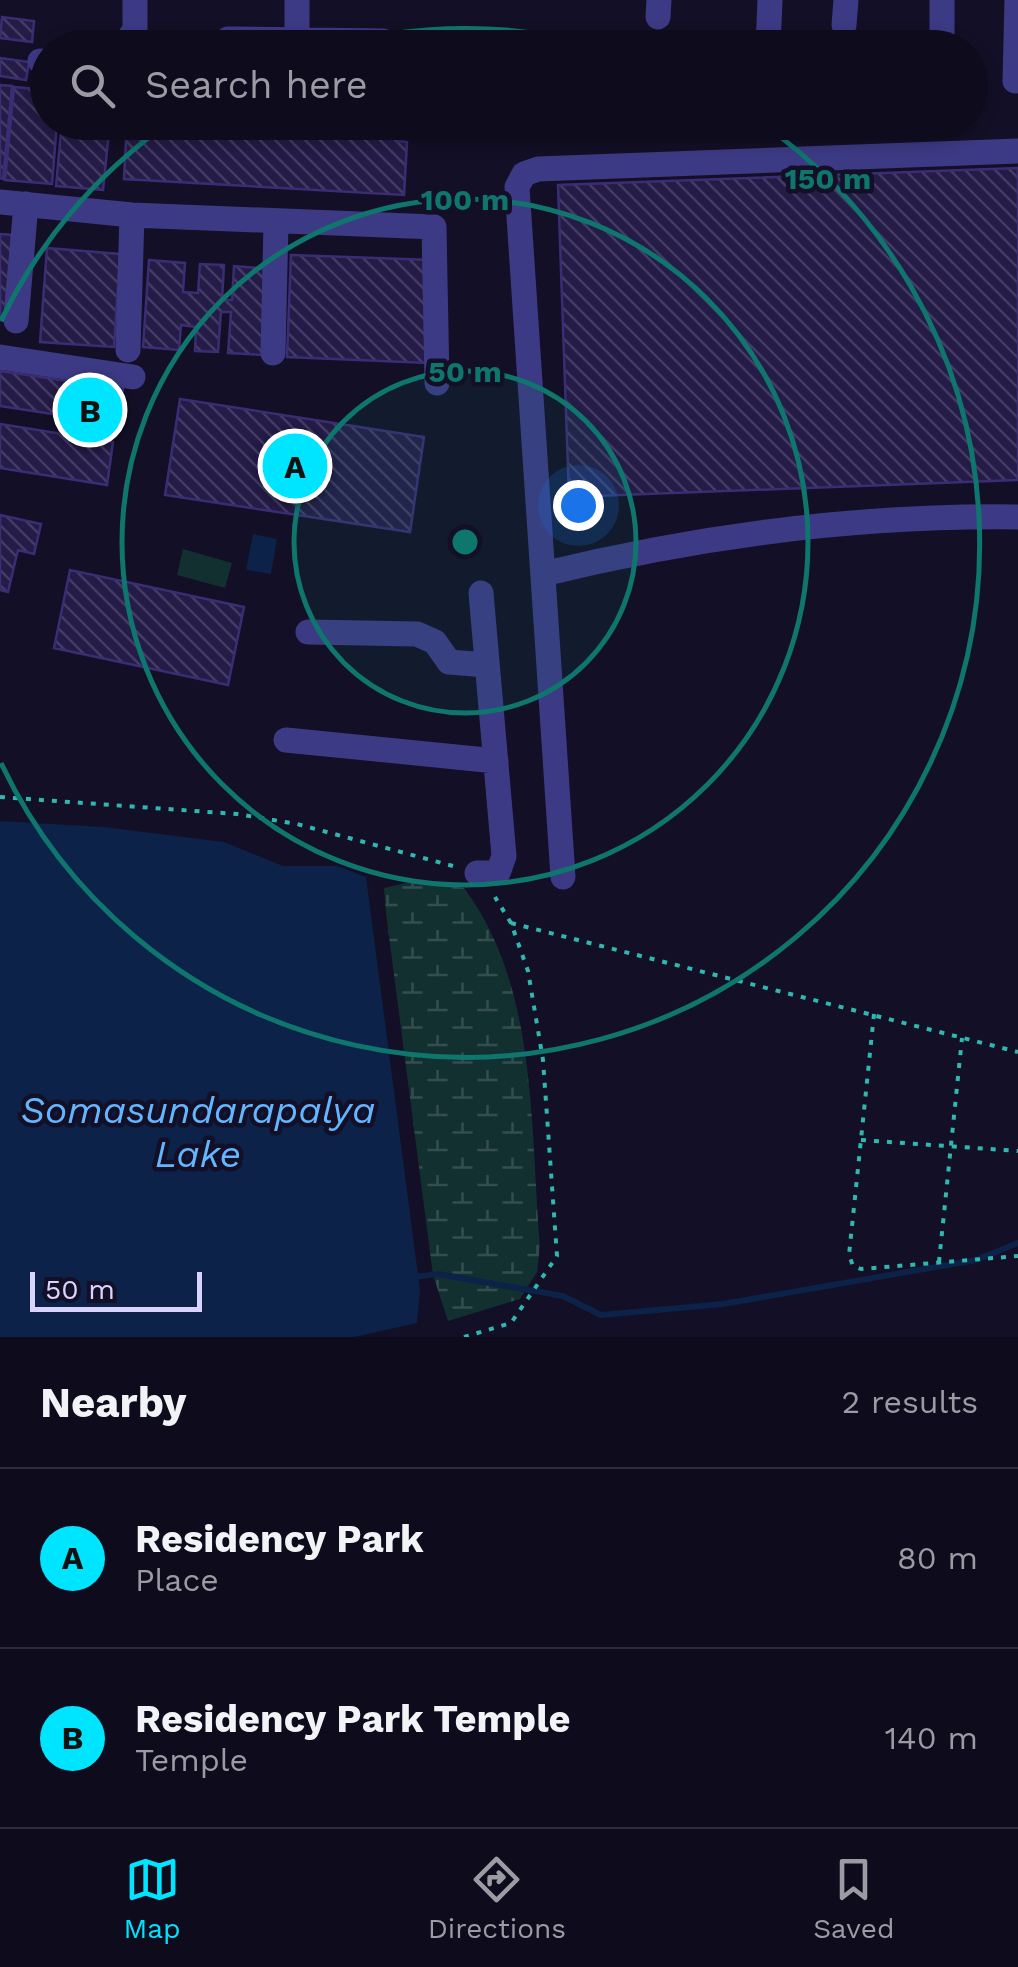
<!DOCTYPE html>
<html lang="en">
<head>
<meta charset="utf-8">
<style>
	:root { --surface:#0e0b1c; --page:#1c1929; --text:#f1f3f6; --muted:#9b9ba3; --line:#2e2b3b; --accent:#00e5ff }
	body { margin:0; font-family:"Work Sans",sans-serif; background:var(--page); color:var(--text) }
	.scale { position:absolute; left:30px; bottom:25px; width:172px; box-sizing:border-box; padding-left:10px; border:5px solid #d9d4ff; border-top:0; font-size:28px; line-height:35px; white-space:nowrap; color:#d9d4ff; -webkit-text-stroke:8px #130f26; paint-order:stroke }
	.you { position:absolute; left:578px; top:505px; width:35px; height:35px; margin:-25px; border:8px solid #fff; border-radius:50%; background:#1a73e8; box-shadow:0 0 0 15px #1a73e833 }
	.badge { display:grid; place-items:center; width:65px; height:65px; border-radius:50%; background:var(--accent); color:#111; font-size:32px; font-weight:700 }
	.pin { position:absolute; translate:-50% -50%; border:5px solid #fff; box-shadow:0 2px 10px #0006 }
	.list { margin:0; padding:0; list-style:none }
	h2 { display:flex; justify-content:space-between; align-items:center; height:130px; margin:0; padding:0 40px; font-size:42px }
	h2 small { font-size:32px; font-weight:400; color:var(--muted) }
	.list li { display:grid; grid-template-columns:65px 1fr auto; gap:30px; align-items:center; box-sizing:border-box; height:180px; padding:0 40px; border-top:2px solid var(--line) }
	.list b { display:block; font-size:38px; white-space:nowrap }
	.list p { margin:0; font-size:32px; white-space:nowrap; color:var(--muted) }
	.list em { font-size:32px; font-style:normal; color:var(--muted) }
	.icon { flex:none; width:55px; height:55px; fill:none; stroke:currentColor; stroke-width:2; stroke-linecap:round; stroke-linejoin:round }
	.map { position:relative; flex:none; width:1018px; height:1337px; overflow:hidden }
	.search { position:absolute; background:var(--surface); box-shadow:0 5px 15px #0003; left:30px; right:30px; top:30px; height:110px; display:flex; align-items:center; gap:25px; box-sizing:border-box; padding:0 35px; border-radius:55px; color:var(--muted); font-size:38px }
	.sheet { height:490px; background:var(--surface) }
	nav { display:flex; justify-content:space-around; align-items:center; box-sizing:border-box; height:140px; border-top:2px solid var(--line); background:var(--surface); font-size:28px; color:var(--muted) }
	nav a { display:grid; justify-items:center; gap:5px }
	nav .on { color:var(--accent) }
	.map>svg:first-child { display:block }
	.wetland { fill:url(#wetland-marsh) }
	.pitch { fill:#12302f }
	.water { fill:#0c2248 }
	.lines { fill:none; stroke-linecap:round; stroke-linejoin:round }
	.stream { stroke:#0c2248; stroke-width:6 }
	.building { fill:url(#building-back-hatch); stroke:#3b2d73; stroke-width:2.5 }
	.path { stroke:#2fb8b0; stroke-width:4; stroke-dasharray:5 8; stroke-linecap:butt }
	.minor { stroke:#3d3a85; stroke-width:25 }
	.ring { fill:none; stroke:#0f766e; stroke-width:5 }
	.labels { text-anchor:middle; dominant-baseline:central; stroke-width:9; stroke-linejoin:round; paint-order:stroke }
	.water-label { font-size:38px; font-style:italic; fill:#62b6ff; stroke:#130f26 }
	.centre { fill:#0f766e; stroke:#130f26; stroke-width:5 }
	.ring-label { font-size:30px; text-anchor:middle; font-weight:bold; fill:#0f766e; stroke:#130f26; stroke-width:9; stroke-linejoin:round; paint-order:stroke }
</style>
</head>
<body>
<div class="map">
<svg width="1018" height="1337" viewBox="0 0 1018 1337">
	<defs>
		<pattern id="wetland-marsh" width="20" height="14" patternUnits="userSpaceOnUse" patternTransform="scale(2.5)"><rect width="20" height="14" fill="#12302f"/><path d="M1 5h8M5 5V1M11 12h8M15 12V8" fill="none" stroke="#344d4e"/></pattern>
		<pattern id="building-back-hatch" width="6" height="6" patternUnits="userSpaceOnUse" patternTransform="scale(2.5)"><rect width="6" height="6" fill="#241b47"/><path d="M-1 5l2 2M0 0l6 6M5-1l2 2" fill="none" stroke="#433b63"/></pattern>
	</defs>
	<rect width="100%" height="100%" fill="#130f26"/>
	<path class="wetland" d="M415,881L464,888C538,986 530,1128 540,1246L537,1272L520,1299L448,1321L433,1275L386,913L384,888Z"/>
	<path class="pitch" d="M183,549L232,563L225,588L177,575Z"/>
	<path class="water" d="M253,534L277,539L271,574L246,570Z
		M0,821L104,827L224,842L283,866H337L366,877L420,1290L417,1323L354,1337H0Z"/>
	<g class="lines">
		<path class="stream" d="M413,1277L438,1274L563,1296L601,1315L723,1304L976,1260L1018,1243"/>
	</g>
	<path class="building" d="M2,17L34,21L32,42L0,38Z
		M0,58L29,62L26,80L0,76Z
		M0,85L12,86L3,179L0,178Z
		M14,87L48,90V122H57L52,184L5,180Z
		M62,122H110L103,190L56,186Z
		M127,122H275L398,130L397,141L407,142L404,195L124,179Z
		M1018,168V480L569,497L558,185Z
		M0,234L12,235L4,321L0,320Z
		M47,248L120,254L114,347L40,342Z
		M291,255L432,260L428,363L287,357Z
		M149,260L185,263L183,292L198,293L200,264L224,265L222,300H232L234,266L270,269L264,355L228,353L231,312H221L218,352L195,351L196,327L181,325L179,350L143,347Z
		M0,371L123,389L118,424L0,406Z
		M180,399L424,437L410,532L165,495Z
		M0,424L113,442L107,485L0,468Z
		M0,515L41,524L34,554L18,550L8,592L0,590Z
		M70,570L244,607L228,685L54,648Z"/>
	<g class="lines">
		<path class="path" d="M0,797L237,814L297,824L453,866
			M511,923L1018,1052
			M874,1014L849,1255L853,1266L861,1269L1018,1256
			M861,1140L1018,1151
			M939,1262L962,1038
			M464,1337L511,1323L557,1256L543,1060L528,971L511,923L495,897"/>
		<path class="minor" d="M942,0V48
			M658,17L659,0
			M844,25L846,0
			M228,39L383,41
			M297,40V0
			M123,48L135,29V0
			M768,48L770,0
			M40,61L48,63
			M1015,81L1017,0
			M0,202L132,215L434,227L437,383
			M16,321L26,204
			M128,350L132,215
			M273,353L276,223
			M0,357L133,377
			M543,574C698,536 858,515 1018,517
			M308,632L417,634L435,642L449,662L487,665
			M286,740L496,761
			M477,873H498L504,856L481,593
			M563,877L517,187L524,174L538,169L1018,151"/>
	</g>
	<circle cx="465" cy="542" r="171" fill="#0f766e" fill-opacity=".12"/>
	<g class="ring">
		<circle cx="465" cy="542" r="171"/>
		<circle cx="465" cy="542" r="343"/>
		<path d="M1 321A514 514 0 0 1 167 124M328 47A514 514 0 0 1 602 47M763 124A514 514 0 1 1 1 763"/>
	</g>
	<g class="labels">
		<g class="water-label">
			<text x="198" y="1110">Somasundarapalya<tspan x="198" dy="44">Lake</tspan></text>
		</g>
	</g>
	<circle cx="465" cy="542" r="15" class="centre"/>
	<g class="ring-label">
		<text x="828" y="189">150 m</text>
		<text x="465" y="210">100 m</text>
		<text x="465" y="382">50 m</text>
	</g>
</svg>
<div class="scale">50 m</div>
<div class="you"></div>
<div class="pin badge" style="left:295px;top:466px">A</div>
<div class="pin badge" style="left:90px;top:410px">B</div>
<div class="search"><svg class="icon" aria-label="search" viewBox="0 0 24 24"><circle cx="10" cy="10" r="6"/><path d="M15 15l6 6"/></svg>Search here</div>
</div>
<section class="sheet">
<h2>Nearby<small>2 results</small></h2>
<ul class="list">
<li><span class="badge">A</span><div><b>Residency Park</b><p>Place</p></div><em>80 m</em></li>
<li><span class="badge">B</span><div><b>Residency Park Temple</b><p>Temple</p></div><em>140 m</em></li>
</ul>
</section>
<nav>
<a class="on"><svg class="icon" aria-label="map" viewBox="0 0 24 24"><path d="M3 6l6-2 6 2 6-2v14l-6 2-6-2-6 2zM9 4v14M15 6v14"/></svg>Map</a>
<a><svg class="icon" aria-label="directions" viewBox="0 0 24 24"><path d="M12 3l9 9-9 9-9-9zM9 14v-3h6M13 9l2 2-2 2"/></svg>Directions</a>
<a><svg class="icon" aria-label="saved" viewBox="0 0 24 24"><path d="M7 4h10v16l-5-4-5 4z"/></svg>Saved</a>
</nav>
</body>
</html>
